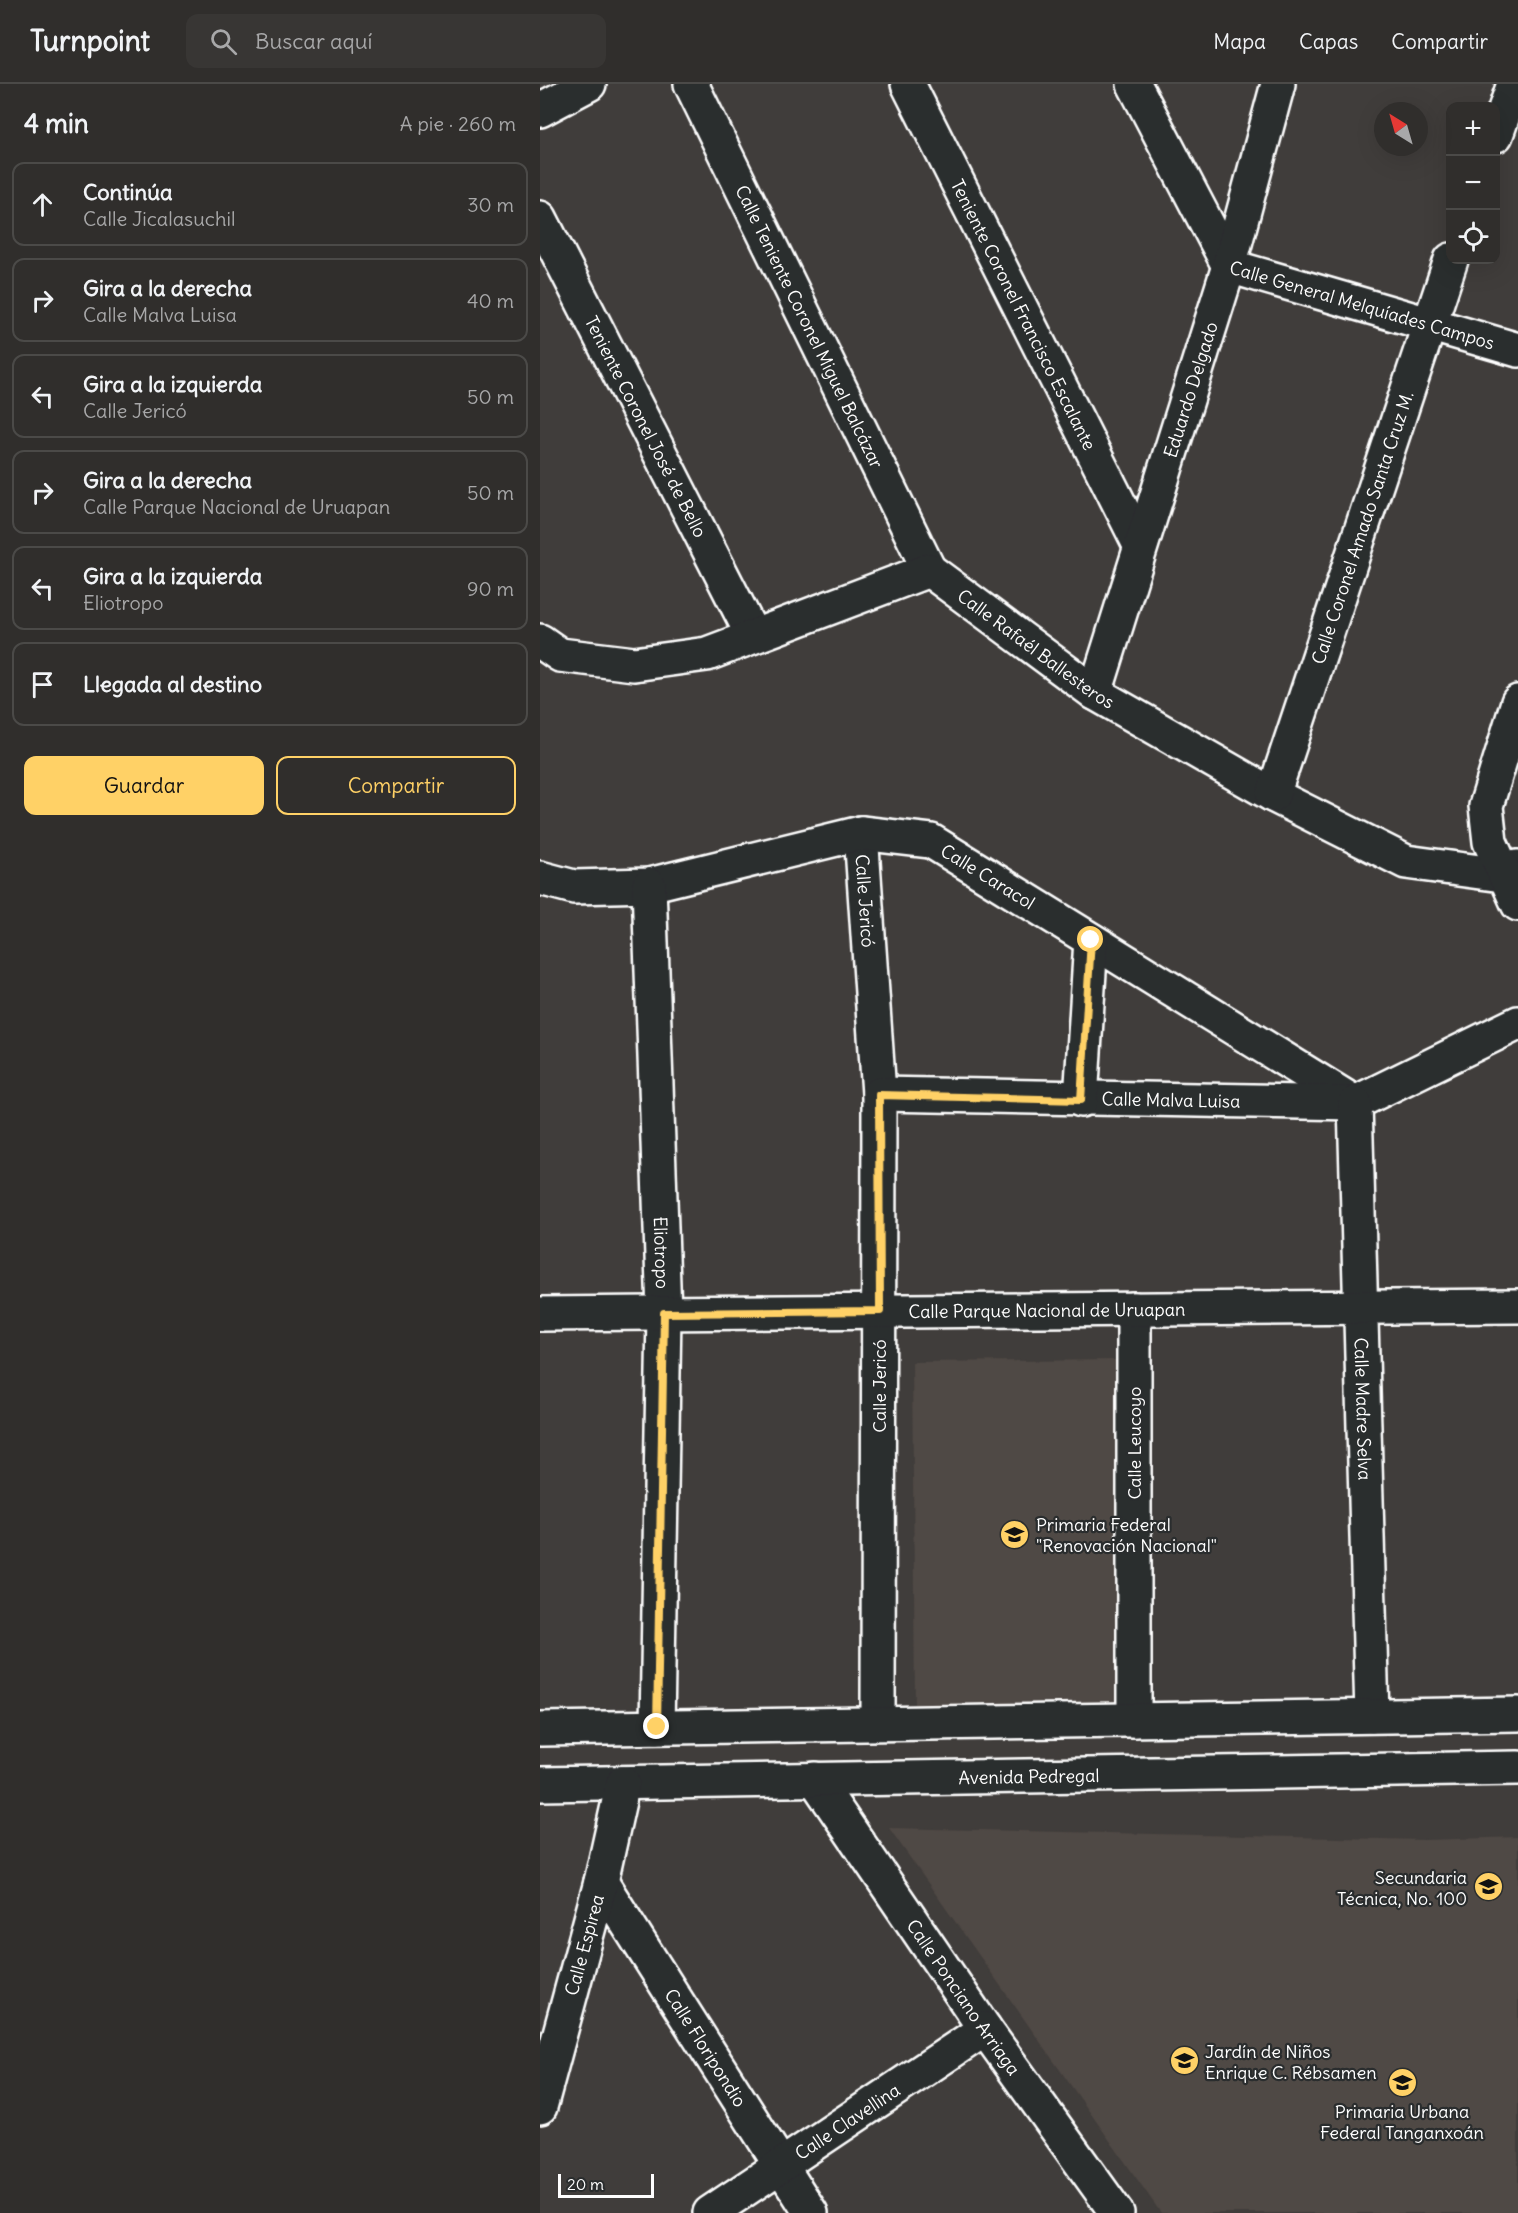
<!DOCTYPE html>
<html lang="es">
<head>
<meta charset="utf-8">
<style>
	:root { --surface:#302e2c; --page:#383634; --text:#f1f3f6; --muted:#a8a8a9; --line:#4b4a48; --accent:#ffd166 }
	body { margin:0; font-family:Delius,sans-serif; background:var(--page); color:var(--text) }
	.controls { position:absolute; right:18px; top:18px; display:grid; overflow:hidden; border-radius:12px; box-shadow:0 6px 24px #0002 }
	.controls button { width:54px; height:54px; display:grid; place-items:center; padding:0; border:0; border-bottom:2px solid var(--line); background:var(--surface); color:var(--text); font:30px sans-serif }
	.compass { position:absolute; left:834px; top:18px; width:54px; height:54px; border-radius:50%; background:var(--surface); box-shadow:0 6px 24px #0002; rotate:323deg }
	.scale { position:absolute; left:18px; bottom:15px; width:96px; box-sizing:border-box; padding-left:6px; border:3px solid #fff; border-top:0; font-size:16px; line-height:21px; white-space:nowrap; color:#fff; -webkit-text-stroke:4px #2a2d2e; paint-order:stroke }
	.stop { position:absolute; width:18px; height:18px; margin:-14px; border:4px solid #ffd166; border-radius:50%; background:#fff }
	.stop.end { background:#ffd166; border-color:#fff; box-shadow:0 2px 6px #0008 }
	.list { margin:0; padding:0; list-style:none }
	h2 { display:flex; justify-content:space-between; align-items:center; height:78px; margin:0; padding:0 24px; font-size:26px }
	h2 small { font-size:20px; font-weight:400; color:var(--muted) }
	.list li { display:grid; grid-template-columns:39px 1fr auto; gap:18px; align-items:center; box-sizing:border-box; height:84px; margin:0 12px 12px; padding:0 12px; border:2px solid var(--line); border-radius:12px }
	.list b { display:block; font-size:22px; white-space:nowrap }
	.list p { margin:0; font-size:20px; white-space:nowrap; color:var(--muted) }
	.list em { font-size:20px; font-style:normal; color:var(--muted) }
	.actions { display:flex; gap:12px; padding:18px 24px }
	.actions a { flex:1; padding:14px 0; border:2px solid var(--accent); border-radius:12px; text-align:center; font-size:21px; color:var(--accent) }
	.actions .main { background:var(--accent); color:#111 }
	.icon { flex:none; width:33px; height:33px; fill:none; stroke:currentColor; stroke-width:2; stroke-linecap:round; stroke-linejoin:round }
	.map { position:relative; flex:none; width:978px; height:2129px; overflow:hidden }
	header { display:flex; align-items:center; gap:36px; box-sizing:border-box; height:84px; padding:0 30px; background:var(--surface); border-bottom:2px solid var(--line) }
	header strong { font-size:28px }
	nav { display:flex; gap:33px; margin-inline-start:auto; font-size:21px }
	.search { width:420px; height:54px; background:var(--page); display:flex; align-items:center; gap:15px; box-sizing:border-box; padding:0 21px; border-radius:12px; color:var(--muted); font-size:22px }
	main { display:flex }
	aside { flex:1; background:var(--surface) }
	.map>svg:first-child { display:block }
	.built { fill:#4f4844 }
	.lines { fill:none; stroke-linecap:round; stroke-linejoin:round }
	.minor-casing { stroke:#fff; stroke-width:38 }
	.minor { stroke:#2a2d2e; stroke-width:33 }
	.route { stroke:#ffd166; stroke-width:8 }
	.labels { text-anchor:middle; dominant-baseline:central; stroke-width:4.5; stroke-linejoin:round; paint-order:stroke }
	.street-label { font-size:18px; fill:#fff; stroke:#2a2d2e }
	.poi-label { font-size:18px; fill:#fff; stroke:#2a2d2e; text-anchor:start }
</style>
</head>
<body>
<header>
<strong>Turnpoint</strong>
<div class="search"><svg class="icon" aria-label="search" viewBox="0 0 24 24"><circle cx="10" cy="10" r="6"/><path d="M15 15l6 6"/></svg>Buscar aquí</div>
<nav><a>Mapa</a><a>Capas</a><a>Compartir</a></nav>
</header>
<main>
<aside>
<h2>4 min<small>A pie · 260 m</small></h2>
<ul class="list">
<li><svg class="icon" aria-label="ahead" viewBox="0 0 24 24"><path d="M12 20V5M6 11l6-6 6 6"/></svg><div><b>Continúa</b><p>Calle Jicalasuchil</p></div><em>30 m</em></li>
<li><svg class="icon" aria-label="right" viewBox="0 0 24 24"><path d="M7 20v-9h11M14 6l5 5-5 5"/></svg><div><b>Gira a la derecha</b><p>Calle Malva Luisa</p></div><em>40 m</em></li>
<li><svg class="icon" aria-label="left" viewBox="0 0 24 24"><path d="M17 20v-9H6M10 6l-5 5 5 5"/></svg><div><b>Gira a la izquierda</b><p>Calle Jericó</p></div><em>50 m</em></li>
<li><svg class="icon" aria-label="right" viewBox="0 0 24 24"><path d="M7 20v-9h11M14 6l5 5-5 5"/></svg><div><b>Gira a la derecha</b><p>Calle Parque Nacional de Uruapan</p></div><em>50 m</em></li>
<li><svg class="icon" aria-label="left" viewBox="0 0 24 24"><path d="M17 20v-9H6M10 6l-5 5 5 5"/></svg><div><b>Gira a la izquierda</b><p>Eliotropo</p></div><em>90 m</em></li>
<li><svg class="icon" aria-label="arrive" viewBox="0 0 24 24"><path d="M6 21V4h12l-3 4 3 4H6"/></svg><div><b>Llegada al destino</b></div></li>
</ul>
<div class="actions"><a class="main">Guardar</a><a>Compartir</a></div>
</aside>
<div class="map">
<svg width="978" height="2129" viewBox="0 0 978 2129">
	<rect width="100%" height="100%" fill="#403d3b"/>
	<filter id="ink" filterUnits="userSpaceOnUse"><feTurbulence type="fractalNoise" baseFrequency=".0167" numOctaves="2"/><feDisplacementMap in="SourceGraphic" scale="12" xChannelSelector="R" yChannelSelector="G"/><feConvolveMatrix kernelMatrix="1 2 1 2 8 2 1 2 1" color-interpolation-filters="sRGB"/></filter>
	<g filter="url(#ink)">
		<path class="built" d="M576,1276L578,1622L375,1625L372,1278Z
			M349,1744L885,1756L978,1753V2129H621Z"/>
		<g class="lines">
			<defs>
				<g id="minor">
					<path id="s1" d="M151,0L389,486"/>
					<path id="s2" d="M368,0L600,461"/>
					<path id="s3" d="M594,0L689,182L978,266"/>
					<path d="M0,26L49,0"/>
					<path d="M956,51L974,0"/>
					<path id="s4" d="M0,134L213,552"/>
					<path id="s5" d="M0,557L20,571L94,580L167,570L389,486L555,609L733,711L866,778L962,791L978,783"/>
					<path id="s6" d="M555,609L689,182L738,0"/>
					<path d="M978,618L946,722L950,758L978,820"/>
					<path id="s7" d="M733,711L911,176"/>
					<path id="s8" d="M321,749L339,1010L338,1639"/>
					<path id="s9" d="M0,794L34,803L109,801L321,749L391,757L815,1019"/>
					<path id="s10" d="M109,801L124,1229L117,1643"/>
					<path id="s11" d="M339,1010L815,1019L978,939"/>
					<path d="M541,1016L551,856"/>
					<path id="s12" d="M815,1019L832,1632"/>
					<path d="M594,1225V1636"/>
					<path id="s13" d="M0,1230L978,1222"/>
					<path d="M0,1645L978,1630"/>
					<path id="s14" d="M275,1695L445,1945L577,2129"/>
					<path id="s15" d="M0,1700L978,1684"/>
					<path id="s16" d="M61,1798L271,2129"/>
					<path id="s17" d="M0,2023L61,1798L83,1699"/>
					<path id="s18" d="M170,2129L445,1945"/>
				</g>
			</defs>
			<use href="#minor" class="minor-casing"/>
			<use href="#minor" class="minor"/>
		</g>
	</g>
	<g class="lines" filter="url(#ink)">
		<path class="route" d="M117,1643L124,1229L340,1227L339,1011L541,1016L551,856"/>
	</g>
	<defs>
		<symbol id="school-disc" viewBox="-11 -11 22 22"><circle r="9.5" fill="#ffd166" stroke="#2a2d2e"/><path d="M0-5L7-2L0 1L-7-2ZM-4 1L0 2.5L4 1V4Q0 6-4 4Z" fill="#111"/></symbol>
	</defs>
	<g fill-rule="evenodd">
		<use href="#school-disc" x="458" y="1434" width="33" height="33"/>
		<use href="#school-disc" x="932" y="1786" width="33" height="33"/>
		<use href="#school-disc" x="628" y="1960" width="33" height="33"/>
		<use href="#school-disc" x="846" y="1982" width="33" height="33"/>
	</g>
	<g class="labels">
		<g class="street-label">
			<text stroke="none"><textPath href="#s3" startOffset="344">Calle General Melquíades Campos</textPath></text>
			<text stroke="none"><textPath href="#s2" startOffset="258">Teniente Coronel Francisco Escalante</textPath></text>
			<text stroke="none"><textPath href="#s1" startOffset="270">Calle Teniente Coronel Miguel Balcázar</textPath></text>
			<text stroke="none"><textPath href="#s6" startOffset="318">Eduardo Delgado</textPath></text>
			<text stroke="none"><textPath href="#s4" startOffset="234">Teniente Coronel José de Bello</textPath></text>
			<text stroke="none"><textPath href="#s7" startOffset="282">Calle Coronel Amado Santa Cruz M.</textPath></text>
			<text stroke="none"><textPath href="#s5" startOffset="543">Calle Rafaél Ballesteros</textPath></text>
			<text stroke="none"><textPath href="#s9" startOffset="466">Calle Caracol</textPath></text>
			<text stroke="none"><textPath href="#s8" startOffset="68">Calle Jericó</textPath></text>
			<text stroke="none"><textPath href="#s11" startOffset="292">Calle Malva Luisa</textPath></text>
			<text stroke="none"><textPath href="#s10" startOffset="368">Eliotropo</textPath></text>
			<text stroke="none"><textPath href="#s13" startOffset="507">Calle Parque Nacional de Uruapan</textPath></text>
			<text transform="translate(339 1302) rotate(-90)">Calle Jericó</text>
			<text stroke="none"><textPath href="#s12" startOffset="306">Calle Madre Selva</textPath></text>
			<text transform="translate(594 1359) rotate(-90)">Calle Leucoyo</text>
			<text stroke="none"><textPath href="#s15" startOffset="489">Avenida Pedregal</textPath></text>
			<text stroke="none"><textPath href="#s17" startOffset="168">Calle Espirea</textPath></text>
			<text stroke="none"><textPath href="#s14" startOffset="264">Calle Ponciano Arriaga</textPath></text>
			<text stroke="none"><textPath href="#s16" startOffset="196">Calle Floripondio</textPath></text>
			<text stroke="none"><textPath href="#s18" startOffset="165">Calle Clavellina</textPath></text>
		</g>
		<g class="poi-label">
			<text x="496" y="1440">Primaria Federal<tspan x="496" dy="21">"Renovación Nacional"</tspan></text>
			<text x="927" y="1793" text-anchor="end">Secundaria<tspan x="927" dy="21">Técnica, No. 100</tspan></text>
			<text x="665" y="1967">Jardín de Niños<tspan x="665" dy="21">Enrique C. Rébsamen</tspan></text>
			<text x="862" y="2027" text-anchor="middle">Primaria Urbana<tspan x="862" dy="21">Federal Tanganxoán</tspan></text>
		</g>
	</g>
</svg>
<div class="controls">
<button>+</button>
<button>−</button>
<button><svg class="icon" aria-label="locate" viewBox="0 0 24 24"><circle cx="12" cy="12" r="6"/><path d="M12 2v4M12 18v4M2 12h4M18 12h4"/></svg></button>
</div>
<svg class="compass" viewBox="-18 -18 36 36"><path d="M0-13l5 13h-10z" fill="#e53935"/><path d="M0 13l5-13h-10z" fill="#a8a8a9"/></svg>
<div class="scale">20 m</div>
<div class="stop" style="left:551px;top:856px"></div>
<div class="stop end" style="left:117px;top:1643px"></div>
</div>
</main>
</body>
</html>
